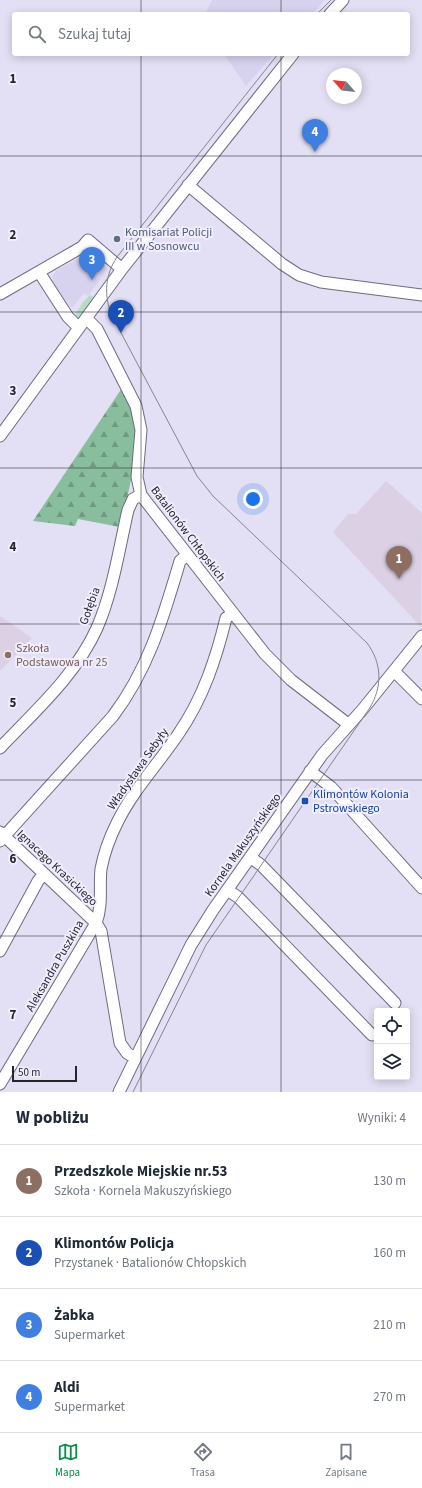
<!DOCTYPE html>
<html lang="pl">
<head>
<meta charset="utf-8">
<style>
	:root { --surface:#fff; --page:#f2f2f3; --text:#1f2937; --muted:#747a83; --line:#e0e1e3; --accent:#0b8c48 }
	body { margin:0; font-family:"Source Sans 3",sans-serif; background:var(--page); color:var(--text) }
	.controls { position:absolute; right:12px; bottom:12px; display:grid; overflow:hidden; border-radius:4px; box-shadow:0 2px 10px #0003 }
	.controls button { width:36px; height:36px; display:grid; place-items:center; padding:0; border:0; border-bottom:1px solid var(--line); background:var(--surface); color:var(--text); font:20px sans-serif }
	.compass { position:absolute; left:326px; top:68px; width:36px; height:36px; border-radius:50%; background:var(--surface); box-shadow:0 2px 10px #0003; rotate:297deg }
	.scale { position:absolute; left:12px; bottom:10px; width:65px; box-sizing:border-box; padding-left:4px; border:2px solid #26252c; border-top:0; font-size:11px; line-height:14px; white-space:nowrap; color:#26252c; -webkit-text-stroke:3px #f0edfe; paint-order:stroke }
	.you { position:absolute; left:253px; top:499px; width:14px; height:14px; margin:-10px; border:3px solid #fff; border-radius:50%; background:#1a73e8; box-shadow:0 0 0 6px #1a73e833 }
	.badge { display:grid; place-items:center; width:26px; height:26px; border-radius:50%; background:var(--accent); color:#fff; font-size:13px; font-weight:700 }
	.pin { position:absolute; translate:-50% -33px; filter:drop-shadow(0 1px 2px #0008) }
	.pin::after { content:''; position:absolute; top:21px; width:14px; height:12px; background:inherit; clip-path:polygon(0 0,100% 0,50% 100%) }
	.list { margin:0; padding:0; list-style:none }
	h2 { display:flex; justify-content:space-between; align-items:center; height:52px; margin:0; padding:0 16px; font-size:17px }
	h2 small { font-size:13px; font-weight:400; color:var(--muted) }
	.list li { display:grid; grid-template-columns:26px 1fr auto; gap:12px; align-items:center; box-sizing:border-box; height:72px; padding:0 16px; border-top:1px solid var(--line) }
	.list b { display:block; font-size:15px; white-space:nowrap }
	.list p { margin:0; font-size:13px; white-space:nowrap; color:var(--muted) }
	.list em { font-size:13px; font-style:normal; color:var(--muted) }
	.icon { flex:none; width:22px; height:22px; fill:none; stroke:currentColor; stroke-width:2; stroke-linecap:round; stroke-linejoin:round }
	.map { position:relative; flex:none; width:422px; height:1092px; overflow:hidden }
	.search { position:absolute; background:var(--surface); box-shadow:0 2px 10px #0003; left:12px; right:12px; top:12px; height:44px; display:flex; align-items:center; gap:10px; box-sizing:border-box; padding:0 14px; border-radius:4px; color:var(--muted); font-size:15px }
	.sheet { height:340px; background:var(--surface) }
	nav { display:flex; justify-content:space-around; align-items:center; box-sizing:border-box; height:56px; border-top:1px solid var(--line); background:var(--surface); font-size:11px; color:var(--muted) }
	nav a { display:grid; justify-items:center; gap:2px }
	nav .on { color:var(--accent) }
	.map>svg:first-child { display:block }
	.built { fill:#d7d2ee }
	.education { fill:#dbd0e4 }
	.green { fill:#b7dcc4 }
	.forest { fill:url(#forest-firs) }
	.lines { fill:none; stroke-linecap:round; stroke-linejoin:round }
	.minor-casing { stroke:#6f6b7e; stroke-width:13 }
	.minor { stroke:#fff; stroke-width:11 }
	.tram { stroke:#868492; stroke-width:1 }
	.grid { fill:none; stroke:#26252c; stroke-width:1; stroke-opacity:0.55 }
	.service-dot { fill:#5c6f8a; stroke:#f0edfe; stroke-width:1.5 }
	.education-dot { fill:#8d6e63; stroke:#f0edfe; stroke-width:1.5 }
	.transit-dot { fill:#1a4fb4; stroke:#f0edfe; stroke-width:1.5 }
	.labels { text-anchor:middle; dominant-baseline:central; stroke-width:4; stroke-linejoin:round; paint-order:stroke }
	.service-label { font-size:12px; fill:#4e5e75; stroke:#f0edfe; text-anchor:start }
	.street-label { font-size:12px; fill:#26252c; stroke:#f0edfe }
	.education-label { font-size:12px; fill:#785e54; stroke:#f0edfe; text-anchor:start }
	.transit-label { font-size:12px; fill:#164399; stroke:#f0edfe; text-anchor:start }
	.grid-label { font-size:13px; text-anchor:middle; font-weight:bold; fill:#26252c; stroke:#f0edfe; stroke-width:4; stroke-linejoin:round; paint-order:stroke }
</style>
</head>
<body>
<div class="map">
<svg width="422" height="1092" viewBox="0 0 422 1092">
	<defs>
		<pattern id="forest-firs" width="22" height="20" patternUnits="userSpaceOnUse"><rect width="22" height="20" fill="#88be9d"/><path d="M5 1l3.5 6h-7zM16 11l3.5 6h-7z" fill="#6f9a80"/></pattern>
	</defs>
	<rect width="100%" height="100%" fill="#e3dff4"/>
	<path class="built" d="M212,0H325L312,14H205Z
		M224,54H274L246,86Z
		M88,253L108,269L88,296L84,293L72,308L55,287L52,277L56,271Z"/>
	<path class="education" d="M386,481L422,513L421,627L333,532L348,514H356Z
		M0,616L32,638L0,671Z"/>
	<path class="green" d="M90,295L95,298L80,318L76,319L74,317L83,302Z"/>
	<path class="forest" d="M122,388C150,421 129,489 120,527L78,519L75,526L33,521Z"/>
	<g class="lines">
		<defs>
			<path id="minor" d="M330,14L343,0
				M188,185L282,264L299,275L321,282L422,295
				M39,272L68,317L79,328
				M0,294L82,247L88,240L122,269
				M86,318L97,329L136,406L141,430L137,477L141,495L265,654L291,680L348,724
				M0,436L122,269L293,54
				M394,671L422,699
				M0,748C35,711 76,675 97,628C113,591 119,549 128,510L133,499L141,495
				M310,771L331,787L422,888
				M0,832L96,923L0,1084
				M0,841L113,716C149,668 163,618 180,561L187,555
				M250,857L261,865L395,1003
				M227,890L238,897L372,1035
				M0,951L38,881L44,874
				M135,1058L127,1053L120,1043L101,931L96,923C103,905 99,887 101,869C104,853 110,837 117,823C133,790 159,763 179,733C203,698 216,659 226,618L232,614
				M119,1092L191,945L213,910L322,755L363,709L422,636"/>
		</defs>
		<use href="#minor" class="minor-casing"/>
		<use href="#minor" class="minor"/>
		<path class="tram" d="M317,14L331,0
			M133,1092L206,945L369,709C383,687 382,663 367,643L213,496L197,476L111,314C104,294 105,275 117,257L278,54"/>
	</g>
	<path class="grid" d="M141,0V14M281,0V14M141,54V1092M281,54V1092M0,156H422M0,312H422M0,468H422M0,624H422M0,780H422M0,936H422"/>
	<circle class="service-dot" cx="117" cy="239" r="4"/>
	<circle class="education-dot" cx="8" cy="655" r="4"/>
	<rect class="transit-dot" x="301" y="797" width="8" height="8" rx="2"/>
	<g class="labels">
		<g class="service-label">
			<text x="125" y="232">Komisariat Policji<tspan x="125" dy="14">III w Sosnowcu</tspan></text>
		</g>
		<g class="street-label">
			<text transform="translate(188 534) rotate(53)">Batalionów Chłopskich</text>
			<text transform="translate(90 606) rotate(-70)">Gołębia</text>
			<text transform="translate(138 769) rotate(-55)">Władysława Sebyły</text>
			<text transform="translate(243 845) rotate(-55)">Kornela Makuszyńskiego</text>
			<text transform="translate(57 868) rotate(43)">Ignacego Krasickiego</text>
			<text transform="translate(55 966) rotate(-60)">Aleksandra Puszkina</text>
		</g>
		<g class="education-label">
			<text x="16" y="648">Szkoła<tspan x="16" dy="14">Podstawowa nr 25</tspan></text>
		</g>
		<g class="transit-label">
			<text x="313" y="794">Klimontów Kolonia<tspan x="313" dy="14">Pstrowskiego</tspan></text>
		</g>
	</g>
	<g class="grid-label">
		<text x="13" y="83">1</text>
		<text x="13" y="239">2</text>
		<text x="13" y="395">3</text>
		<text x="13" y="551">4</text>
		<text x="13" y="707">5</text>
		<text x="13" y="863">6</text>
		<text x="13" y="1019">7</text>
	</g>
</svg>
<div class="controls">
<button><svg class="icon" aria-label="locate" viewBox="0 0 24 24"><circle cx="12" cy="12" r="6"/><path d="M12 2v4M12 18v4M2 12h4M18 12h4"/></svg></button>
<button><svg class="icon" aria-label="layers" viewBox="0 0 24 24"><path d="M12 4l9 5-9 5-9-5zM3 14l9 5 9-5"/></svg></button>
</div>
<svg class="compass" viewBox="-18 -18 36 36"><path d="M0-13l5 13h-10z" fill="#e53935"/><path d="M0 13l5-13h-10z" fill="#747a83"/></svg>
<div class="scale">50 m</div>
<div class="you"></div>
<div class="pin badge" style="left:399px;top:579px;background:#8d6e63">1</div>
<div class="pin badge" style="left:121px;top:333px;background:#1a4fb4">2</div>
<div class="pin badge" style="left:92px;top:280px;background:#3f7fe0">3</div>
<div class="pin badge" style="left:315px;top:152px;background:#3f7fe0">4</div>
<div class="search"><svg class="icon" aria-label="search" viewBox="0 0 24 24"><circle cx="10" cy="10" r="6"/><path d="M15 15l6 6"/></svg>Szukaj tutaj</div>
</div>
<section class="sheet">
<h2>W pobliżu<small>Wyniki: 4</small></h2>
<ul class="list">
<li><span class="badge" style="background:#8d6e63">1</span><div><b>Przedszkole Miejskie nr.53</b><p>Szkoła · Kornela Makuszyńskiego</p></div><em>130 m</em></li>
<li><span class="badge" style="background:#1a4fb4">2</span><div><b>Klimontów Policja</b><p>Przystanek · Batalionów Chłopskich</p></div><em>160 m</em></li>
<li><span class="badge" style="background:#3f7fe0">3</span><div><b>Żabka</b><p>Supermarket</p></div><em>210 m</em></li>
<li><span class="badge" style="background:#3f7fe0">4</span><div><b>Aldi</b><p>Supermarket</p></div><em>270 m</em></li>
</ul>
</section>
<nav>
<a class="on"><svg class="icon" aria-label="map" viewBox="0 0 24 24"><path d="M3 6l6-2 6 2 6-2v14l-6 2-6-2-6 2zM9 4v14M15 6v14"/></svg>Mapa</a>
<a><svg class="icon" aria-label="directions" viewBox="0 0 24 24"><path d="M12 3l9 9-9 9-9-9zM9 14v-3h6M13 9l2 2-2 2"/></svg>Trasa</a>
<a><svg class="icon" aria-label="saved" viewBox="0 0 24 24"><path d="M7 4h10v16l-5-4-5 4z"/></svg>Zapisane</a>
</nav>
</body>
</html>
